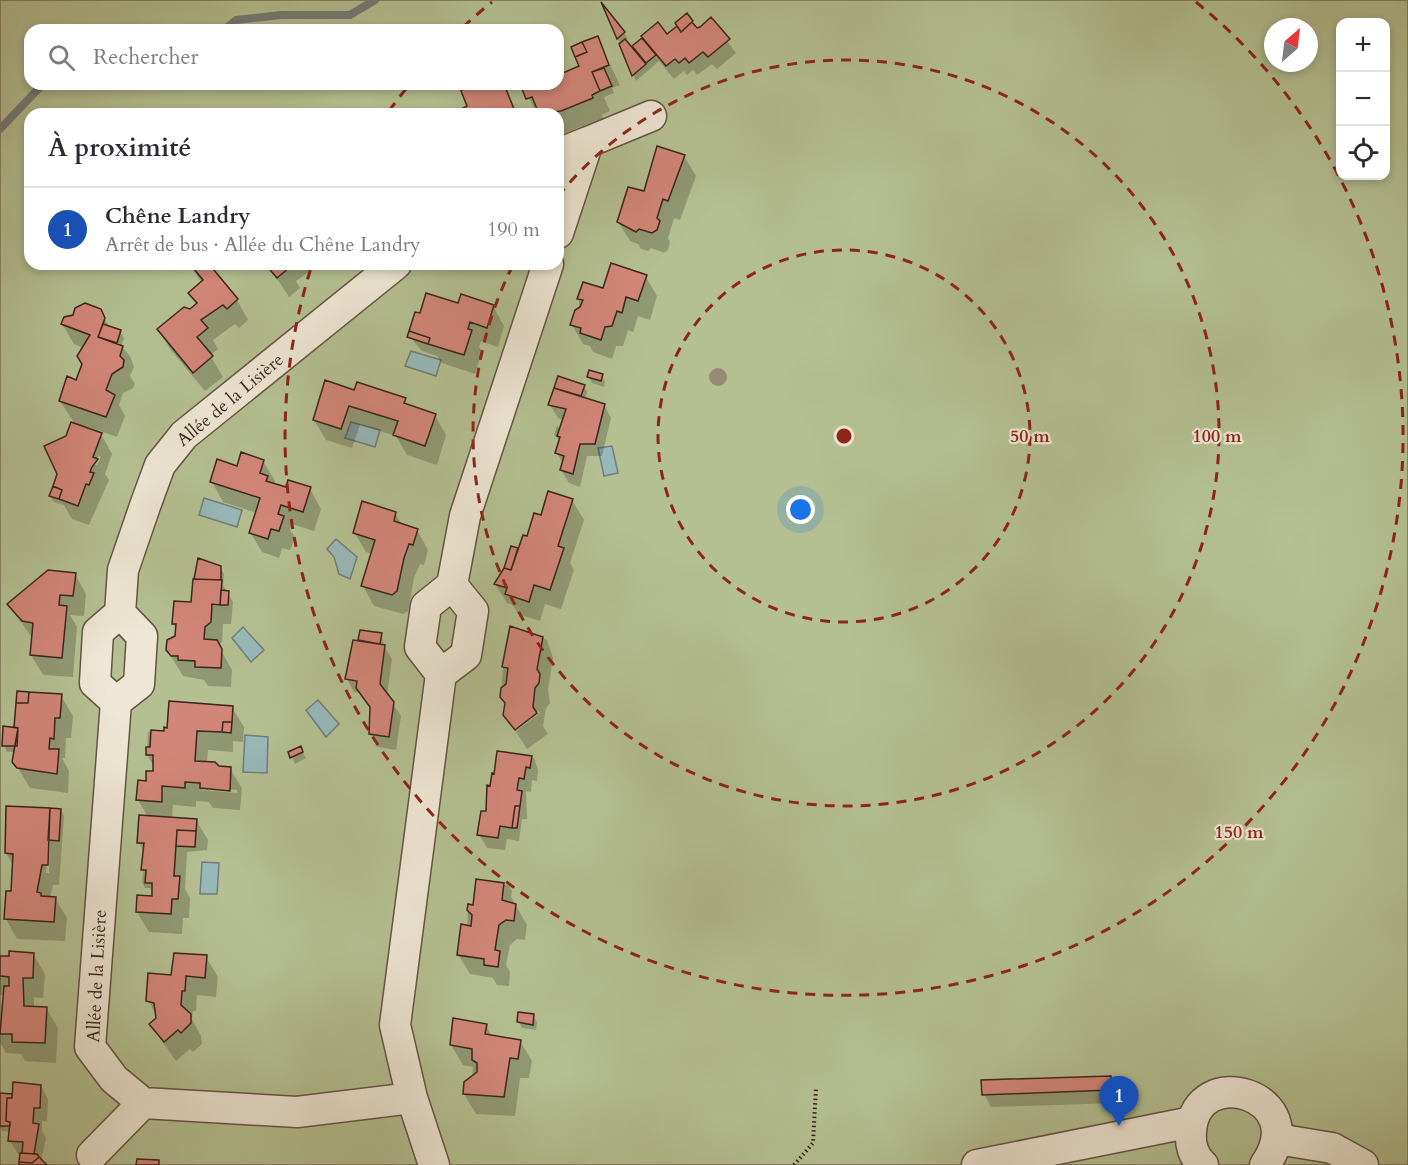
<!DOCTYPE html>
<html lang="fr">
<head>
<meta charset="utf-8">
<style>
	:root { --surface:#fff; --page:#f7f7f7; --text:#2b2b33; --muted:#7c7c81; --line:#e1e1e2; --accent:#8f2418 }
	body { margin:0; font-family:Cardo,serif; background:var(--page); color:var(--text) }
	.controls { position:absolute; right:18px; top:18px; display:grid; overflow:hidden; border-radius:12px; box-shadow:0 3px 9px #0003 }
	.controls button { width:54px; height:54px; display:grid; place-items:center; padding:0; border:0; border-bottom:2px solid var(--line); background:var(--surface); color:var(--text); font:30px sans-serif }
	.compass { position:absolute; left:1264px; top:18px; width:54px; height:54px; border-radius:50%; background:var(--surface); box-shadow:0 3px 9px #0003; rotate:28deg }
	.you { position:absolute; left:801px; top:510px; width:21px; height:21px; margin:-15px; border:4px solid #fff; border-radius:50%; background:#1a73e8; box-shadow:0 0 0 9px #1a73e833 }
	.badge { display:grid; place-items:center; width:39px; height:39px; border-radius:50%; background:var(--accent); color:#fff; font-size:20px; font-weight:700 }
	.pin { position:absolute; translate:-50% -50px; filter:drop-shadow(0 2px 3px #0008) }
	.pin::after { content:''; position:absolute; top:32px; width:21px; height:18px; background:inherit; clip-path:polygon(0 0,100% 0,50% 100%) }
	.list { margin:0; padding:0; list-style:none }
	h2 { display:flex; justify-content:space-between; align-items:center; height:78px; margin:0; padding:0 24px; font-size:26px }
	h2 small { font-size:20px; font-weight:400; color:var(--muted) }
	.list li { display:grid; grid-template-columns:39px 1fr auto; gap:18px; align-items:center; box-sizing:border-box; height:84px; padding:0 24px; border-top:2px solid var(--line) }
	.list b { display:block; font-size:22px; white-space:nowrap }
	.list p { margin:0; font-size:20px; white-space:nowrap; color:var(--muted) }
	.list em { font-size:20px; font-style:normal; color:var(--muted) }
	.icon { flex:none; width:33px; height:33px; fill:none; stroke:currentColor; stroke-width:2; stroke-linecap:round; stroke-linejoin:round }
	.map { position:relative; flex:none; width:1408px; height:1165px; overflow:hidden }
	.search { position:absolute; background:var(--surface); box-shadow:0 3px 9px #0003; left:24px; top:24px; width:540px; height:66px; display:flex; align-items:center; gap:15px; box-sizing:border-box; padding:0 21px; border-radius:18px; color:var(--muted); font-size:22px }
	.panel { position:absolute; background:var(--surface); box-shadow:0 3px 9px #0003; left:24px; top:108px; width:540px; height:162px; border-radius:18px }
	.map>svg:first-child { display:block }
	.green { fill:#b4c092; stroke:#787257; stroke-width:1.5; fill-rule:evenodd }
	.water { fill:#98b9b9; stroke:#737d7a; stroke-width:1.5 }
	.shadow { fill:#0003; fill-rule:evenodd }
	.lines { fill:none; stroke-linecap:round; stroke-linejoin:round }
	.stream { stroke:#737d7a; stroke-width:8 }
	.building { fill:#d28679; stroke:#3b241c; stroke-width:1.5 }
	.minor-casing { stroke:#665245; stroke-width:33 }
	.path { stroke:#3b241c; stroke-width:4; stroke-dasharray:1.5 3; stroke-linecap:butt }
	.minor { stroke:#eee7d5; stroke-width:30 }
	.tree { fill:#988b76 }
	.ring { fill:none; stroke:#8f2418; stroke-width:3; stroke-dasharray:10 8 }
	.labels { text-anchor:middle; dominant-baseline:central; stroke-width:4.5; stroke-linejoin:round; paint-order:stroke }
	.street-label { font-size:18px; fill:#3b241c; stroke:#eee7d5 }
	.centre { fill:#8f2418; stroke:#eee7d5; stroke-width:3 }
	.ring-label { font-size:18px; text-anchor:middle; font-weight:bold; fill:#8f2418; stroke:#eee7d5; stroke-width:4.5; stroke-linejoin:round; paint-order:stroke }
</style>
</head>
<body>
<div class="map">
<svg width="1408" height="1165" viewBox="0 0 1408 1165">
	<rect width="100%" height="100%" fill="#e5dabf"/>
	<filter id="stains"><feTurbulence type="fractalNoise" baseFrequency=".00333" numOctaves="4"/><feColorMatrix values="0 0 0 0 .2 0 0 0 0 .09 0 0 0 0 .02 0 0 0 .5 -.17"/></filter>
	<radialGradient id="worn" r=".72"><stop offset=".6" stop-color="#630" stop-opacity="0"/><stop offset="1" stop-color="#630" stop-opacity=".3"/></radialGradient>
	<path class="green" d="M0,0H1408V1165H0ZM1340,22H1386V176H1340ZM1273,27H1309V63H1273ZM30,30H558V84H30ZM30,114H558V264H30Z"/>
	<path class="water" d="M411,351L441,360L436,376L405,366Z
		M351,422L380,430L375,447L345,438Z
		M612,446L618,473L604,476L598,448Z
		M204,498L242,510L237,527L199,515Z
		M336,539L357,557L350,579L339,574L334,557L327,549Z
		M243,627L264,650L251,662L232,638Z
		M318,700L339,724L326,737L306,710Z
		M245,735L268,737L267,773L243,772Z
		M202,862L219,863L217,894H200Z"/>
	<path class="shadow" d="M607,13L624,33L628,39L625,41L631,49L644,38L667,36L687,15L696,29L711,19L736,53L717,69L712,64L697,75L693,70L687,75L684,71L674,79L659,61L636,81Z
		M597,38L620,85L612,88L614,93L604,97L610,111L602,115L603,118L558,136V114H537L522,84H558V76L581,67Z
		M472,84H487L489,89L503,84L518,114H454L469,107Z
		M684,156L696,176L680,220L674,218L668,238L670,243L668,250L664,253L651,248L648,251L641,249L638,244L630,241L618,222Z
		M189,264H207L237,300L248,320L239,328L235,324L213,340L218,349L210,355L223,377L205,391L170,349L159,329L197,305L190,293L202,283Z
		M267,264H314L316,267L296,281L300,288L289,297Z
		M646,277L657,296L650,320L638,316L633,332L628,330L623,346H616L612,359L593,352L590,346L583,344L572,325L579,310V298Z
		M459,305L493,306L504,326L498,347L481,341L479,347L482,351L475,374L442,363L437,356L422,351L409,336Z
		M99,310L110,328L120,331L124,338L121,346L130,356L134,367L130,376L135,384L132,389L123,393L119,405L125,416L117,437L85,426L84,428L101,434L112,454L105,474L109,480L89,525L72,519L64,505L54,502L50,496L73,421L60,401L77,381L83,364L84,348L74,344L62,324ZM99,455L101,457L97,465H93Z
		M602,376L605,382L604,387L592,383L589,377Z
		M559,377L584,386L587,392L585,399L604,405L611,418L602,456H587L580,487L569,483L561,470L563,464L557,453L561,442L554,435L557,426L561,430L564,420L558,418L550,405Z
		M355,392L405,400L409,407L435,415L446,435L437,465L407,455L396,436L360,425L352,448L326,440L314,420Z
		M263,461L275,481L274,485L287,489H310L321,509L314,531L292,524L290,530L295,537L290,550L282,548L279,558L262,552L250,532L257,513L223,502L212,482L238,468Z
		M572,500L584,520L570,563L574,570L561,609L545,604L540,621L518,614L513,605L507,603L495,584L542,517Z
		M395,513L402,525L417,530L428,550L424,565L420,564L414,578L408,611L403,614L374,606L363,586L372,554L366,552L354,532Z
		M220,567L224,574L223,585L233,602L231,624H223L222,642L218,645L232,670L231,687L208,686L204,680L183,676L167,650L176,637L174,624L193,603L196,578Z
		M75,574L86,594L84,616L70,615L77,627L73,677L43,675L31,655L33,639L9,604Z
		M511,628L547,640L553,658L548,690L550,703L546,708L543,726L548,734L527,749L505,714L506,705L501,696L503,667ZM538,711L540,713L515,732V728Z
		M381,635L384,646L392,659L387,695L401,716L396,750L378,747L370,733L371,709L361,693L354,692L347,679L361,642L360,640Z
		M18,693L61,696L73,716L71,738H66L65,758H62L69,771L68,793L30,788L14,761V752H7L4,745L16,729Z
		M232,707L244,727L243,742L233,741V752L208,750L207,763L219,768L230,769L242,788L240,810L213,808L209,802L196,801V807L173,805L172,819L196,820L208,840L207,850L187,852L185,889L190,898L189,918H183L182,934L149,932L137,912L153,897L150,888H145L142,882L145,853L139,843L148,817L138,800L154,773V767L147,755L148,732L166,733ZM202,787L237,790V793L202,790Z
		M300,748L306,758L295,764L290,753Z
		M499,753L534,758L538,770L537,781L532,780L531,792L526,791L527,819H522L519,841L507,839L505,850L487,848L479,834L488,813Z
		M61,810L64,816L59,885H53L50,898H55L67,918L65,941L17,939L6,919L13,893L14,867L6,853ZM48,838L50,841L49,873H46Z
		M477,881L508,885L512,891L511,897L527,925L525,940L517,939L510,945L506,965L510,972L509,986L497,985L493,978L470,974L458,954L467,927L468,910L474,907Z
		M33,954L45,974L43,998L34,997V1007L46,1008L58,1028L56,1063L25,1061L21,1054L6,1053L0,1042L5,995H0V958Z
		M206,957L218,977L216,997L197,995L196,1011H193L192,1019L201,1036L202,1044L193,1052L190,1049L176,1061L151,1025L158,1018L148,1000L172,976Z
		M533,1016L537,1022L536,1030L522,1028L519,1022Z
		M486,1025L492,1037L520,1041L532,1061L529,1078H520L515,1116L476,1114L464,1094L472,1078L473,1067L463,1065L451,1045Z
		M1110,1077L1117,1090L1118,1103L991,1107L984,1094Z
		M41,1086L48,1099L47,1121H42V1131L46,1138L41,1161L45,1165H21V1154H18L10,1141L11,1132L2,1131L0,1127V1111L11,1095L13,1099Z"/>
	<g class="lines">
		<path class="stream" d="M224,30L236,20L281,15H350L375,0
			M0,129L43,84"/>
	</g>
	<path class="building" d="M601,2L625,32L617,39Z
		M687,13L693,21L681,32L675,23Z
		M711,17L730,39L708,57L703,52L689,63L685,58L679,63L675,59L666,66L641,36L658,22L667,34L677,26L681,32L692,22L697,28L700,27Z
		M598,36L609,65L592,72L600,91L592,95L593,98L561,111L539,114L532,97L526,99L520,84H558V75L579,66L575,57L587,52L582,42Z
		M642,38L656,55L646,63L632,46Z
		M625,39L646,64L632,76L619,44Z
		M582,42L587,52L575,57L571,47Z
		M604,68L612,86L600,91L592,72Z
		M470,84H488L489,87L504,84L516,114H452L467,106L461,91Z
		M657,146L685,155L668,201L663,199L657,218L660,221L657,230L652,233L639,229L636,232L617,222L628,187L644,191Z
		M611,263L647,275L638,301L626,297L622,313L617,311L612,326L605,327L601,340L580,333L581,328L570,325L575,310L580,307L583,300L577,299L583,282L603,288Z
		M190,264H209L238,299L227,309L223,305L201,320L208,328L197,337L213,356L193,373L157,329L184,307L190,309L197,303L188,293L203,280Z
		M265,264H287L290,267L277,278Z
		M426,293L458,303L461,294L494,305L487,328L470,322L468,329L472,330L464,355L428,344L430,338L409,331L415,312L420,313Z
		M85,303L101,309L105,318L98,337L123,346L120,356L124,360L123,367L112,374L106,390L115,395L106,417L59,401L67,376L76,380L82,364L77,356L90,335L61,324L64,317L73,315L75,308Z
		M103,324L121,330L117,343L98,337Z
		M409,331L430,338L428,344L407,337Z
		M589,370L603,374L601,381L587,377Z
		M558,376L585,385L581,396L554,388Z
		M325,380L354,390L357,382L406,398L404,403L436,414L425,446L393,435L398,421L349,406L341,429L313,420Z
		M554,388L605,404L595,444H580L573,474L560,470L564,456L555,453L560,437L557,436L566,409L548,405Z
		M71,422L102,433L93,457L98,459L92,467L90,472L94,473L89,485L86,484L78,506L59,499L62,490L53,486L57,474L44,446L66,436Z
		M241,452L264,460L260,473L268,476L266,481L286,487L288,480L311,487L303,512L281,505L278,514L284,516L279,531L271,529L268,539L249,533L260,498L210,482L217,459L237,466Z
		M53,486L62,490L59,499L49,496Z
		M548,491L573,499L558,546L564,548L550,590L534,585L529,602L505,594L507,588L494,584L504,568L511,570L523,535L527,536L534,513L541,515Z
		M362,501L396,512L394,521L418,529L413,545L409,544L404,558L397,591L392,595L361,586L375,540L353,533Z
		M511,546L518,548L511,570L504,568Z
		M198,558L221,566V580L194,579Z
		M48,570L76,573L73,596L60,595L59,605L67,606L62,658L30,655L33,623L22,621L7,604Z
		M193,579L222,580L220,605L212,604L211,622L205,627L204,639L217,640L222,649L221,668L195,667V661L178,660V656H171L166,650L167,640L175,636L176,624H172L174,601L191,602Z
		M221,590L229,591L228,605H220Z
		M510,626L543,637L537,669L540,674L539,683L535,688L533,707L537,713L515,730L503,715L505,703L500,697L501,688L506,684L508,668L502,667Z
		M360,630L382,633L380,644L358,640Z
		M353,640L385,645L380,684L394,702L389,737L369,734L370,707L356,688L357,681L345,679Z
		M17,691L29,692L28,703H16Z
		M29,692L62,694L60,718H55L54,739L50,738L49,749H59L57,774L17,768L12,762L18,728L14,727L16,703H28Z
		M169,701L233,706L232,722H223L222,732L197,731L195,761L215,762L219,766L231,767L230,791L200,788V783L185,782V788L162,786V802L136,800L138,780L146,781V771H153V755H146V747H150L151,730L164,731V727L167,728Z
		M223,722H232L231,733L222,732Z
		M3,726L18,728L17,746H2Z
		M301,746L303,752L290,758L288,752Z
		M497,751L532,756L530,768L526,767L524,779L519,778L517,790L522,791L520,806H515L512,828L500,826L498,838L477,835L481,811H486L487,785L490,786L492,773L494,774Z
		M6,806L50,808L48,865H42L37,892L41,893V896L56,897L54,922L4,919L6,891H11L13,854L5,853Z
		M515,806H520L517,828H512Z
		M50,808L61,809L59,841L48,840Z
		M139,815L197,819L196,831L177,830L174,876H180L178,899H172L171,914L136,912L137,895L152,896V883H145L146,870H141L144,843H137Z
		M177,830L196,831L195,847L176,846Z
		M476,879L504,883L502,900L516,904L514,921L506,920L499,925L495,950L500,951L498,967L484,965V959L457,955L461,924L471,926L472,915L467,910L468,904L473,905Z
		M9,951L34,953L33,978H23L24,1006L47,1007L45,1043L12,1042V1034H0L4,986H9V977L0,976V956H9Z
		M174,953L207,955L205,978L186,976L185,991H182L181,1005L191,1014V1023L181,1033L178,1030L164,1042L149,1024L156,1018L154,1003L146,1001L148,973L171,975Z
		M518,1012L534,1014L533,1025L517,1022Z
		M453,1018L487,1024L485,1034L521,1040L518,1059L510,1058L504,1097L463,1094L464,1082L477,1072V1063L472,1060V1049L450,1045Z
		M1111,1076V1090L982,1095L981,1080Z
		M13,1082L41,1085L40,1108H34L33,1123L39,1124L34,1154L22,1153L23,1142L8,1141L10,1122L6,1121L7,1098H12Z
		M0,1093L12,1094V1098H7L6,1121L10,1122V1126H0Z
		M20,1153L37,1154L39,1157L32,1163L19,1162Z
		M39,1157L47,1165H19V1162L32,1163Z
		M137,1159L159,1160V1165H136Z"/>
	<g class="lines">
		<defs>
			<path id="minor" d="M588,142L651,116
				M558,154L588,142L558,233
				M120,613L142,636L139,684L116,702L90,1047L114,1079L143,1103L297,1112L412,1098
				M441,674L466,655L473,611L452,585
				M116,702L95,683L98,632L120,613L123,570L145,506L160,465L184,435L396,264
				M1277,1139L1332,1148L1363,1165
				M92,1155L143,1103
				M434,1165L412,1098L395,1025L441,674L420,647L426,606L452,585L465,516L548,264
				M977,1165L1192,1122
				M1203,1165C1193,1157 1190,1143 1191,1132C1195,1060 1314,1095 1265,1165"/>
		</defs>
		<use href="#minor" class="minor-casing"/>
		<path class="path" d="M794,1165L813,1143L816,1088"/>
		<use href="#minor" class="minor"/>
	</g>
	<circle class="tree" cx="718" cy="377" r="9"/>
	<g class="ring">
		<circle cx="844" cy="436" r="186"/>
		<path d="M558 196A373 373 0 1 1 512 267"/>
		<path d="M389 111A559 559 0 0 1 410 84M463 27A559 559 0 0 1 492 2M1196 2A559 559 0 1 1 311 268"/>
	</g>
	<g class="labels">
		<g class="street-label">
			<text transform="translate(230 400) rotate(-40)">Allée de la Lisière</text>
			<text transform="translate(97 976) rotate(-87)">Allée de la Lisière</text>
		</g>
	</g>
	<circle cx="844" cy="436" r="9" class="centre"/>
	<g class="ring-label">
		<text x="1030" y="442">50 m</text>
		<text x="1217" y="442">100 m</text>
		<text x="1239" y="838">150 m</text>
	</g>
	<rect width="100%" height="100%" filter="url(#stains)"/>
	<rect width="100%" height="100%" fill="url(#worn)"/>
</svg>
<div class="controls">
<button>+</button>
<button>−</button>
<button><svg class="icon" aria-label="locate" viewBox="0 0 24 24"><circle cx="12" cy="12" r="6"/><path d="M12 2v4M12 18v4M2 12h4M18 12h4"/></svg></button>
</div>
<svg class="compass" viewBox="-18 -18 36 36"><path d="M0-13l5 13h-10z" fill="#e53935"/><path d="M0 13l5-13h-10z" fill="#7c7c81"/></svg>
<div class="you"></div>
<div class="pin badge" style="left:1119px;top:1126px;background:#1a4fb4">1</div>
<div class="search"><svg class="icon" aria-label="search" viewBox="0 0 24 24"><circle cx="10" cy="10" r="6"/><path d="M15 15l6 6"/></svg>Rechercher</div>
<section class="panel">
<h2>À proximité<small></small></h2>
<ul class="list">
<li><span class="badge" style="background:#1a4fb4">1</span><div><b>Chêne Landry</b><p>Arrêt de bus · Allée du Chêne Landry</p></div><em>190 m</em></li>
</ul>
</section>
</div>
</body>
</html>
